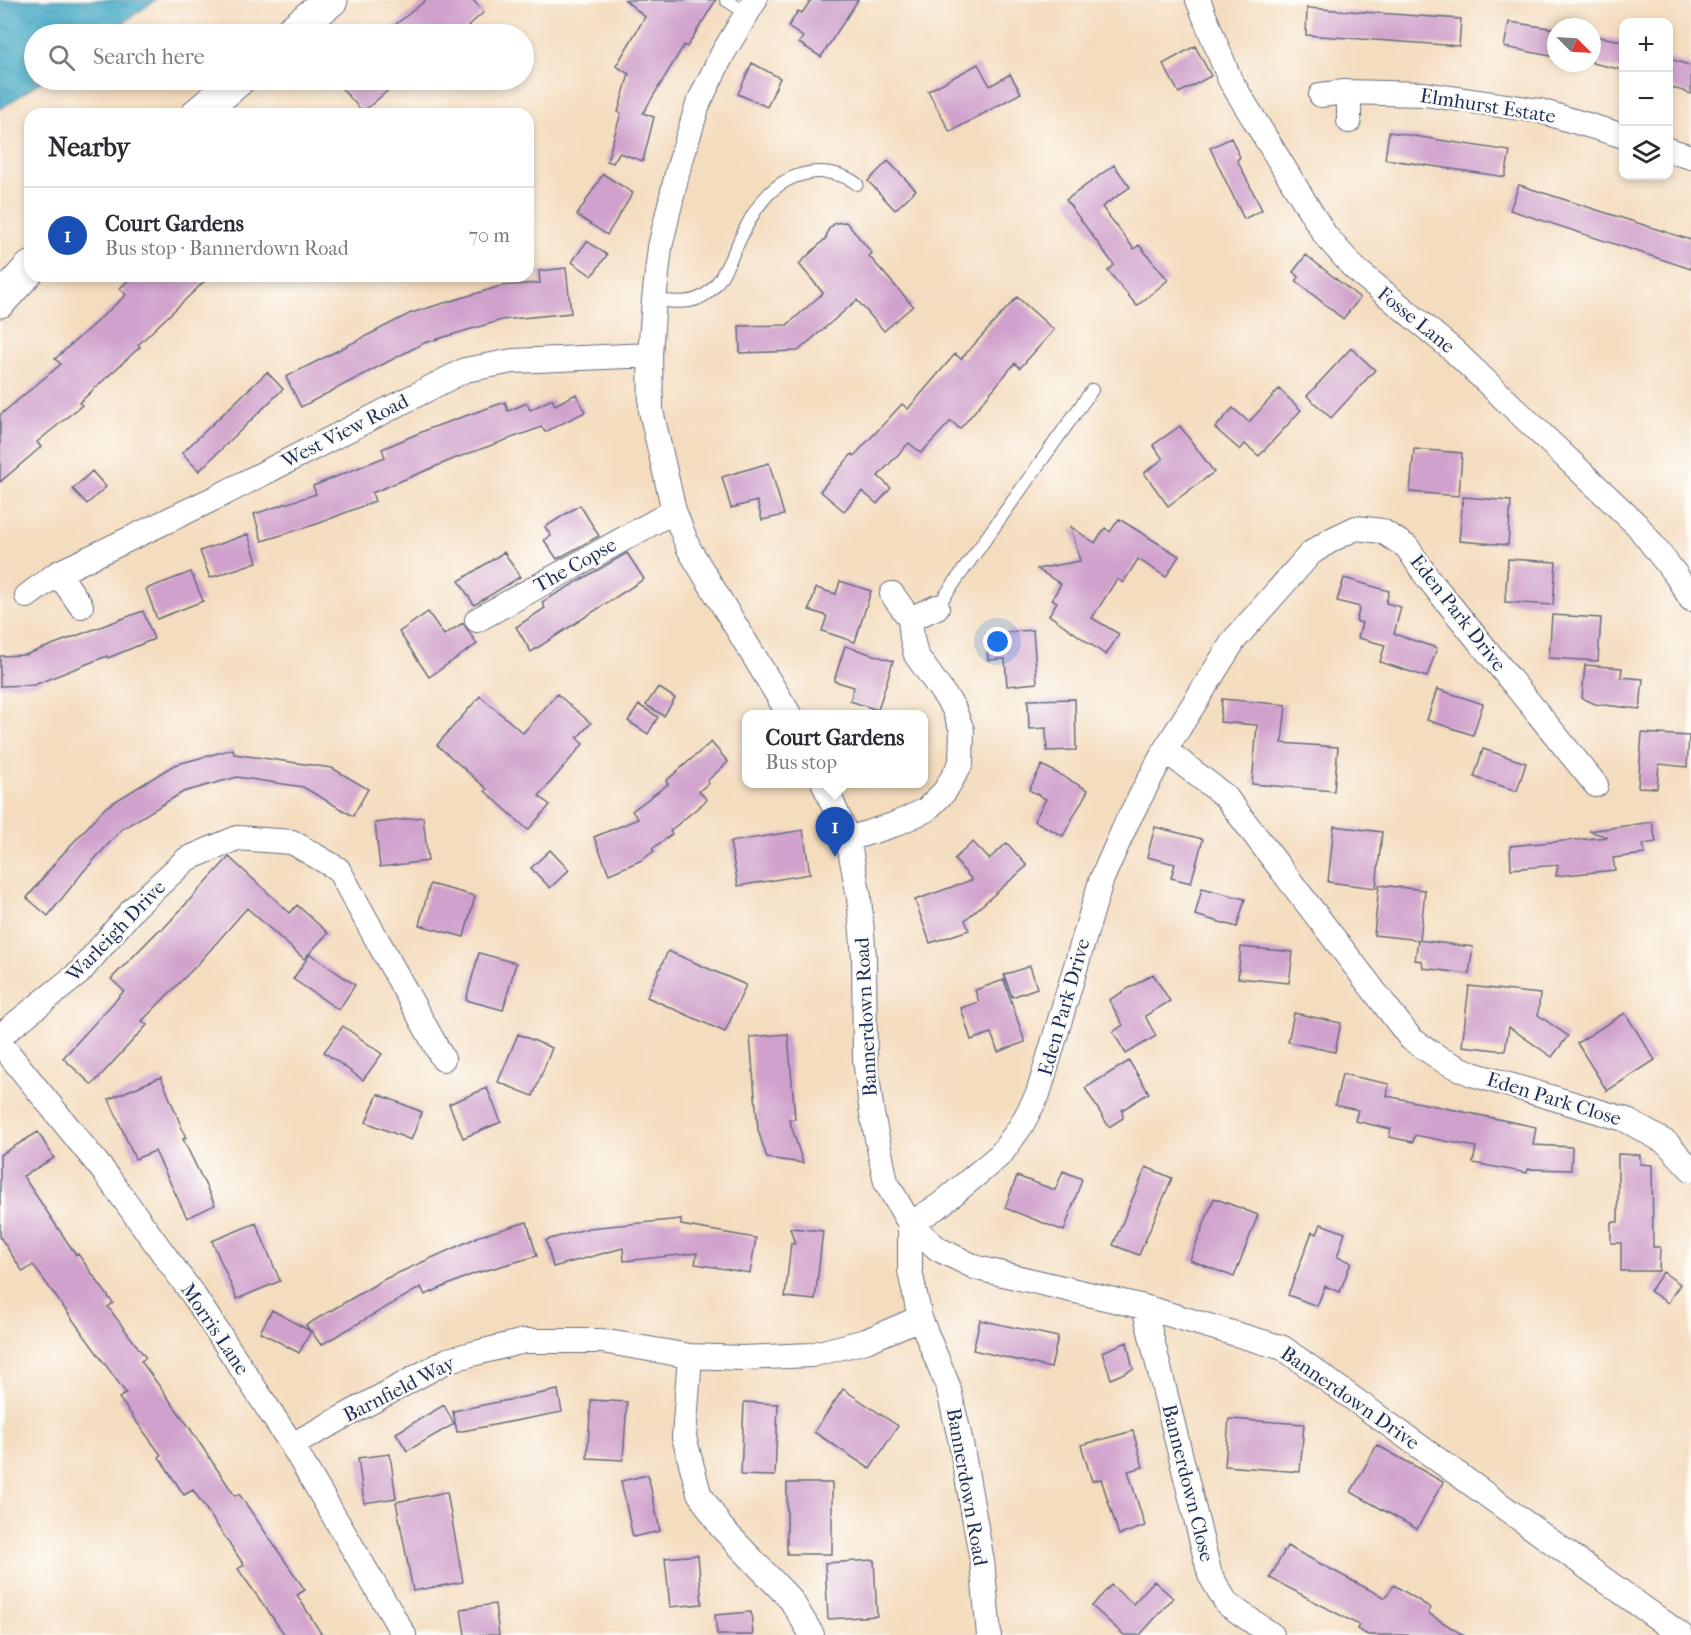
<!DOCTYPE html>
<html lang="en">
<head>
<meta charset="utf-8">
<style>
	:root { --surface:#fff; --page:#f7f7f7; --text:#2b2b33; --muted:#7c7c81; --line:#e1e1e2; --accent:#2563eb }
	body { margin:0; font-family:"IM FELL French Canon",serif; background:var(--page); color:var(--text) }
	.controls { position:absolute; right:18px; top:18px; display:grid; overflow:hidden; border-radius:12px; box-shadow:0 3px 9px #0003 }
	.controls button { width:54px; height:54px; display:grid; place-items:center; padding:0; border:0; border-bottom:2px solid var(--line); background:var(--surface); color:var(--text); font:30px sans-serif }
	.compass { position:absolute; left:1547px; top:18px; width:54px; height:54px; border-radius:50%; background:var(--surface); box-shadow:0 3px 9px #0003; rotate:114deg }
	.you { position:absolute; left:998px; top:642px; width:21px; height:21px; margin:-15px; border:4px solid #fff; border-radius:50%; background:#1a73e8; box-shadow:0 0 0 9px #1a73e833 }
	.badge { display:grid; place-items:center; width:39px; height:39px; border-radius:50%; background:var(--accent); color:#fff; font-size:20px; font-weight:700 }
	.pin { position:absolute; translate:-50% -50px; filter:drop-shadow(0 2px 3px #0008) }
	.pin::after { content:''; position:absolute; top:32px; width:21px; height:18px; background:inherit; clip-path:polygon(0 0,100% 0,50% 100%) }
	.popup { position:absolute; left:742px; top:710px; width:186px; height:78px; box-sizing:border-box; display:grid; place-content:center; border-radius:12px; background:var(--surface); filter:drop-shadow(0 2px 4px #0005); font-size:20px; white-space:nowrap; color:var(--muted) }
	.popup b { font-size:22px; color:var(--text) }
	.popup::after { content:''; position:absolute; left:50%; top:100%; margin-left:-12px; border:12px solid transparent; border-top-color:var(--surface) }
	.list { margin:0; padding:0; list-style:none }
	h2 { display:flex; justify-content:space-between; align-items:center; height:78px; margin:0; padding:0 24px; font-size:26px }
	h2 small { font-size:20px; font-weight:400; color:var(--muted) }
	.list li { display:grid; grid-template-columns:39px 1fr auto; gap:18px; align-items:center; box-sizing:border-box; height:96px; padding:0 24px; border-top:2px solid var(--line) }
	.list b { display:block; font-size:22px; white-space:nowrap }
	.list p { margin:0; font-size:20px; white-space:nowrap; color:var(--muted) }
	.list em { font-size:20px; font-style:normal; color:var(--muted) }
	.icon { flex:none; width:33px; height:33px; fill:none; stroke:currentColor; stroke-width:2; stroke-linecap:round; stroke-linejoin:round }
	.map { position:relative; flex:none; width:1691px; height:1635px; overflow:hidden }
	.search { position:absolute; background:var(--surface); box-shadow:0 3px 9px #0003; left:24px; top:24px; width:510px; height:66px; display:flex; align-items:center; gap:15px; box-sizing:border-box; padding:0 21px; border-radius:33px; color:var(--muted); font-size:22px }
	.panel { position:absolute; background:var(--surface); box-shadow:0 3px 9px #0003; left:24px; top:108px; width:510px; height:174px; border-radius:18px }
	.map>svg:first-child { display:block }
	.water { fill:url(#water-ripples); stroke:#306c92; stroke-width:1.5 }
	.building { fill:#d0a1cc }
	.lines { fill:none; stroke-linecap:round; stroke-linejoin:round }
	.lane-casing { stroke:#676c80; stroke-width:14 }
	.street-casing { stroke:#676c80; stroke-width:26 }
	.secondary-casing { stroke:#676c80; stroke-width:35 }
	.lane { stroke:#fff; stroke-width:12 }
	.street { stroke:#fff; stroke-width:24 }
	.secondary { stroke:#fff; stroke-width:33 }
	.labels { text-anchor:middle; dominant-baseline:central; stroke-width:5; stroke-linejoin:round; paint-order:stroke }
	.street-label { font-size:20px; fill:#1b2f5e; stroke:#fdfcf7 }
</style>
</head>
<body>
<div class="map">
<svg width="1691" height="1635" viewBox="0 0 1691 1635">
	<defs>
		<pattern id="water-ripples" width="26" height="14" patternUnits="userSpaceOnUse" patternTransform="scale(1.5)"><rect width="26" height="14" fill="#46aac6"/><path d="M2 4q2-2 4 0t4 0M15 11q2-2 4 0t4 0" fill="none" stroke="#3a8ba4"/></pattern>
	</defs>
	<rect width="100%" height="100%" fill="#fdfcf7"/>
	<filter id="ink" filterUnits="userSpaceOnUse"><feTurbulence type="fractalNoise" baseFrequency=".0167" numOctaves="2"/><feDisplacementMap in="SourceGraphic" scale="12" xChannelSelector="R" yChannelSelector="G"/><feConvolveMatrix kernelMatrix="1 2 1 2 8 2 1 2 1" color-interpolation-filters="sRGB"/></filter>
	<filter id="wash" filterUnits="userSpaceOnUse"><feTurbulence type="fractalNoise" baseFrequency=".008" numOctaves="4" result="noise"/><feDisplacementMap in="SourceGraphic" scale="24" xChannelSelector="R" yChannelSelector="G"/><feGaussianBlur stdDeviation="1.35" result="paint"/><feColorMatrix in="noise" values="0 0 0 0 0 0 0 0 0 0 0 0 0 0 0 0 0 1.4 0 .05"/><feComposite in="paint" operator="in"/></filter>
	<g filter="url(#wash)">
		<rect width="100%" height="100%" fill="#f4dcbe"/>
		<path class="water" d="M0,0H155L107,34H34V80H43L0,109Z"/>
		<g id="blocks">
			<path class="building" d="M426,0H473L484,12L459,34H384Z
				M625,0H716L687,47L684,45L643,113L654,117L643,161L619,153L613,163L607,161L621,113L618,112L629,74L616,66L645,17Z
				M811,0H858L821,57L799,43L803,37L788,27L798,11L802,13Z
				M1307,8L1461,19L1459,46L1306,35Z
				M1509,22L1556,29V57L1504,47Z
				M1592,36L1623,41V70L1592,63Z
				M1195,46L1211,76L1179,93L1163,64Z
				M1668,58L1691,66V94L1668,86Z
				M752,63L780,78L767,107L738,94Z
				M978,64L990,86L1010,74L1021,93L950,132L928,91Z
				M334,80H400L363,112Z
				M1389,132L1510,151L1505,177L1385,159Z
				M1231,138L1240,157L1237,160L1262,210L1244,219L1210,148Z
				M888,161L916,190L895,210L868,181Z
				M1114,165L1130,187L1102,207L1134,249L1139,245L1168,280L1137,306L1108,271L1114,265L1066,200Z
				M603,174L633,193L607,235L577,215Z
				M1519,185L1691,240V269L1510,210Z
				M846,222L872,253L869,256L913,306L884,331L857,300L798,351L740,353L739,326L787,325L823,293L799,264L826,238L828,230L835,223Z
				M587,241L607,255L592,276L572,262Z
				M1306,255L1360,298L1343,319L1296,281L1299,277L1293,272Z
				M566,268L571,313L502,320L424,343L301,407L286,377L411,313L501,286L540,283L539,271Z
				M133,276H210L138,345L140,347L79,403L82,405L37,442L41,447L0,482V415L61,364L55,359L126,295L120,288Z
				M1017,297L1054,330L1020,368L1015,363L960,429L951,421L921,453L909,443L878,476L891,488L877,504L862,491L844,511L820,491L852,454L854,456L902,404L908,409L955,354L961,359Z
				M1351,348L1375,370L1331,418L1307,396Z
				M267,372L283,389L199,471L182,453Z
				M1279,389L1301,410L1259,456L1245,444L1240,450L1215,428L1233,408L1249,422Z
				M576,394L585,412L545,432L542,427L456,458L372,493L375,501L317,524L262,541L254,514L316,494L313,486L385,457L382,449L431,428L505,402L508,411L527,403L530,410L552,399L555,405Z
				M1180,426L1214,472L1168,506L1144,473L1163,459L1153,445Z
				M1414,449L1462,453L1459,496L1410,492Z
				M769,463L784,515L762,520L757,501L731,508L722,477Z
				M92,471L106,487L87,504L73,489Z
				M1463,497L1511,501L1508,545L1459,541Z
				M580,505L599,536L557,559L544,540L551,536L545,527Z
				M1119,519L1179,556L1166,577L1138,559L1123,583L1117,579L1092,618L1119,634L1106,655L1049,615L1057,602L1052,599L1061,584L1037,569L1080,561L1071,527L1095,543L1105,528L1110,532Z
				M248,534L257,562L210,578L200,551Z
				M504,552L520,577L474,605L459,581Z
				M627,553L644,579L531,652L516,627L545,608L542,602Z
				M1508,559L1556,562L1553,605L1505,602Z
				M191,572L203,601L157,619L146,589Z
				M1344,578L1389,591L1386,603L1401,607L1394,634L1437,648L1427,677L1380,662L1385,645L1358,638L1362,623L1356,621L1360,607L1337,601Z
				M840,581L871,591L855,642L822,631L827,616L809,610L816,588L836,594Z
				M143,611L154,639L108,658L107,656L34,685L0,686V656L25,655Z
				M428,612L444,635L463,623L477,644L429,677L399,632Z
				M1552,615L1601,618L1598,661L1549,658Z
				M1033,630L1037,683L1007,686L1005,659L988,660L986,634Z
				M845,646L893,661L878,710L850,701L854,687L834,681Z
				M1585,665L1622,668L1621,677L1643,679L1640,709L1595,704L1582,698Z
				M658,687L675,698L664,716L646,705Z
				M1437,689L1483,704L1473,735L1427,720Z
				M557,694L591,723L577,738L583,744L539,796L550,805L528,830L485,791L487,789L437,745L480,696L523,733Z
				M1075,699L1076,750L1047,751L1046,728L1029,729L1028,700Z
				M1222,699L1286,705L1282,743L1338,747L1334,791L1252,784L1257,725L1220,722Z
				M639,705L658,717L648,734L628,721Z
				M1642,733L1689,736L1687,767L1659,764L1657,788L1638,787Z
				M711,742L728,762L707,781L709,783L699,791L707,800L670,831L672,834L652,849L654,851L642,860L609,874L594,837L638,819L632,811L668,784L666,781Z
				M233,749L234,754L332,768L368,789L353,816L303,787L237,777L183,792L122,829L83,872L48,916L27,898L58,859L106,807L174,765Z
				M1483,749L1526,763L1517,791L1474,777Z
				M1042,765L1088,790L1063,836L1034,821L1046,799L1029,790Z
				M423,817L428,861L380,867L375,823Z
				M1652,822L1656,842L1643,844L1645,854L1613,858L1615,870L1556,876L1558,865L1511,869L1510,846L1608,837L1589,831Z
				M1334,826L1382,832L1376,888L1328,882Z
				M1155,827L1203,839L1191,883L1171,878L1175,864L1147,857Z
				M803,830L810,874L738,886L730,842Z
				M973,842L989,859L1007,843L1027,866L965,920L969,930L930,943L915,900L972,880L954,859Z
				M550,850L569,870L550,888L531,868Z
				M229,857L290,913L297,905L328,933L304,959L247,908L197,965L142,1021L147,1025L92,1085L63,1058L124,991L111,979L160,929L162,930Z
				M430,884L475,896L464,937L419,925Z
				M1379,885L1425,890L1420,940L1374,935Z
				M1202,888L1245,899L1237,927L1195,915Z
				M1418,940L1473,947L1469,974L1423,968L1422,961L1415,960Z
				M1241,947L1293,952L1289,983L1238,978Z
				M668,951L746,985L725,1032L647,997Z
				M479,953L516,963L503,1010L466,1000Z
				M310,954L355,985L339,1010L293,979Z
				M1030,966L1037,988L1012,997L1004,975Z
				M1153,974L1170,1001L1145,1016L1156,1036L1126,1054L1113,1032L1123,1025L1109,1000Z
				M1004,980L1025,1042L998,1052L991,1033L971,1040L961,1008L979,1002L975,990Z
				M1469,986L1540,994L1538,1015L1568,1036L1552,1057L1509,1027L1505,1051L1462,1046Z
				M1294,1013L1341,1023L1335,1052L1288,1042Z
				M1625,1013L1655,1060L1607,1091L1577,1043Z
				M343,1026L382,1054L363,1080L324,1052Z
				M518,1034L552,1048L533,1096L498,1082Z
				M788,1034L795,1119H789L803,1163L767,1158L758,1130L750,1037Z
				M1129,1061L1149,1093L1122,1110L1123,1118L1109,1127L1085,1088Z
				M1342,1074L1389,1084L1387,1096L1536,1127L1533,1145L1572,1147L1571,1170L1528,1169L1527,1173L1473,1163L1476,1147L1415,1135L1413,1142L1389,1137L1391,1129L1355,1121L1358,1110L1335,1105Z
				M161,1077L186,1138L183,1139L215,1205L187,1218L155,1151L135,1159L109,1099Z
				M487,1088L501,1122L463,1138L449,1104Z
				M378,1094L422,1112L411,1140L366,1122Z
				M38,1132L54,1158L23,1176L76,1255L78,1254L113,1303L108,1307L146,1358L141,1361L187,1424L235,1496L239,1494L305,1590L297,1595L322,1635H285L238,1569L244,1565L193,1490L184,1495L159,1457L161,1455L119,1398L126,1393L33,1265L23,1272L0,1237V1155Z
				M1618,1154L1640,1155V1164L1652,1165L1653,1247H1660L1659,1271H1621V1243H1611V1222H1618Z
				M1146,1167L1172,1178L1139,1255L1113,1245Z
				M1063,1171L1082,1179L1064,1231L1005,1208L1017,1176L1055,1190Z
				M1214,1198L1258,1215L1234,1277L1190,1260Z
				M681,1219V1225L756,1238L750,1273L695,1264L697,1253L624,1261L623,1248L553,1267L546,1240L589,1228Z
				M527,1222L537,1256L473,1274L425,1295L421,1287L321,1345L311,1331L299,1353L260,1332L272,1310L310,1331L306,1325L385,1279L476,1238V1237Z
				M256,1223L280,1281L237,1299L212,1241Z
				M1321,1224L1345,1233L1337,1257L1351,1262L1340,1292L1325,1286L1317,1306L1288,1295L1312,1232L1317,1234Z
				M790,1228L823,1231L815,1300L785,1297L791,1243L795,1244Z
				M1663,1272L1680,1284L1668,1303L1650,1291Z
				M980,1320L1058,1337L1051,1368L973,1350Z
				M1127,1342L1133,1369L1111,1379L1102,1352Z
				M843,1389L898,1426L870,1469L814,1432Z
				M558,1390L562,1412L457,1432L453,1411Z
				M591,1400L627,1402L623,1460L587,1458Z
				M744,1402L778,1404L775,1476L741,1475Z
				M444,1405L454,1424L407,1451L396,1433Z
				M1229,1419L1304,1424L1300,1472L1225,1466Z
				M1133,1431L1143,1467L1128,1471L1145,1526L1119,1535L1101,1479L1092,1481L1081,1445Z
				M1377,1445L1443,1482L1417,1529L1351,1492Z
				M390,1454L396,1498L364,1503L358,1458Z
				M648,1475L660,1531L633,1537L621,1481Z
				M787,1483H832V1554H787Z
				M447,1492L463,1582L413,1591L396,1502Z
				M1287,1546L1385,1598L1394,1585L1431,1608L1428,1613L1463,1635H1368L1357,1629L1359,1625L1270,1578Z
				M698,1555L702,1604L670,1607L665,1558Z
				M874,1560L877,1616L828,1619L825,1563Z
				M1154,1581L1173,1598L1140,1635H1124L1092,1606L1111,1585L1133,1604Z
				M495,1604L499,1635H465L461,1609Z
				M751,1612L753,1635H717L715,1615Z"/>
		</g>
	</g>
	<g filter="url(#ink)">
		<use href="#blocks" fill-opacity="0" stroke="#676c80" stroke-width="1.5"/>
		<g class="lines">
			<defs>
				<path id="lane" d="M726,0L746,13
					M654,300C669,301 689,305 703,296C715,289 722,276 728,264C748,225 761,181 809,173C825,170 844,174 857,184
					M937,607L1092,390"/>
				<path id="street" d="M755,0L723,53L698,104L678,170L660,247L654,300L650,355L651,411L674,511L689,549L789,714
					M1198,0L1230,80L1325,235L1353,267L1453,350L1637,525L1676,575L1691,599
					M1321,95L1344,92L1424,94L1540,111L1624,136
					M1349,121V93
					M1668,150L1691,157
					M58,573L81,606
					M27,596L58,573L217,497L465,370L513,361L650,355
					M910,619L937,607
					M477,620L674,511
					M1165,750L1225,796L1411,1039L1444,1061L1472,1074L1624,1119L1667,1143L1691,1169
					M824,784L848,839L859,897L864,957L865,1059L872,1114L886,1182L910,1224V1271L920,1318L948,1386L961,1443L982,1561L989,1635
					M848,839L893,825L926,810L945,791L961,763L962,730L953,707L916,655L912,638L910,619L892,594
					M0,1036L79,973L134,908L187,859L237,838L292,842L338,869L443,1059
					M0,1043L105,1173L194,1296L292,1445L404,1635
					M910,1224L940,1205L1001,1154L1021,1126L1038,1094L1101,881L1127,822L1165,750L1234,640L1311,553L1333,539L1356,528L1382,531L1407,547L1427,577L1596,785
					M910,1224L938,1249L977,1268L1144,1307L1283,1348L1681,1635
					M1144,1307L1210,1575L1227,1604L1272,1635
					M690,1356L684,1437L699,1493L721,1527L791,1600L812,1635
					M292,1445L448,1360L524,1341H602L690,1356L743,1358L811,1355L866,1341L920,1318"/>
				<path id="secondary" d="M289,34L331,0
					M198,114L238,80
					M0,301L30,268"/>
			</defs>
			<use href="#lane" class="lane-casing"/>
			<use href="#street" class="street-casing"/>
			<use href="#secondary" class="secondary-casing"/>
			<use href="#lane" class="lane"/>
			<use href="#street" class="street"/>
			<use href="#secondary" class="secondary"/>
		</g>
	</g>
	<g class="labels">
		<g class="street-label">
			<text transform="translate(1488 106) rotate(9)">Elmhurst Estate</text>
			<text transform="translate(1416 320) rotate(39)">Fosse Lane</text>
			<text transform="translate(345 431) rotate(-27)">West View Road</text>
			<text transform="translate(575 565) rotate(-29)">The Copse</text>
			<text transform="translate(1458 613) rotate(52)">Eden Park Drive</text>
			<text transform="translate(116 931) rotate(-46)">Warleigh Drive</text>
			<text transform="translate(1064 1007) rotate(-74)">Eden Park Drive</text>
			<text transform="translate(866 1017) rotate(-93)">Bannerdown Road</text>
			<text transform="translate(1554 1099) rotate(17)">Eden Park Close</text>
			<text transform="translate(215 1329) rotate(56)">Morris Lane</text>
			<text transform="translate(399 1389) rotate(-27)">Barnfield Way</text>
			<text transform="translate(1350 1398) rotate(35)">Bannerdown Drive</text>
			<text transform="translate(1188 1483) rotate(76)">Bannerdown Close</text>
			<text transform="translate(967 1487) rotate(80)">Bannerdown Road</text>
		</g>
	</g>
</svg>
<div class="controls">
<button>+</button>
<button>−</button>
<button><svg class="icon" aria-label="layers" viewBox="0 0 24 24"><path d="M12 4l9 5-9 5-9-5zM3 14l9 5 9-5"/></svg></button>
</div>
<svg class="compass" viewBox="-18 -18 36 36"><path d="M0-13l5 13h-10z" fill="#e53935"/><path d="M0 13l5-13h-10z" fill="#7c7c81"/></svg>
<div class="you"></div>
<div class="pin badge" style="left:835px;top:857px;background:#1a4fb4">1</div>
<div class="popup"><b>Court Gardens</b>Bus stop</div>
<div class="search"><svg class="icon" aria-label="search" viewBox="0 0 24 24"><circle cx="10" cy="10" r="6"/><path d="M15 15l6 6"/></svg>Search here</div>
<section class="panel">
<h2>Nearby<small></small></h2>
<ul class="list">
<li><span class="badge" style="background:#1a4fb4">1</span><div><b>Court Gardens</b><p>Bus stop · Bannerdown Road</p></div><em>70 m</em></li>
</ul>
</section>
</div>
</body>
</html>
